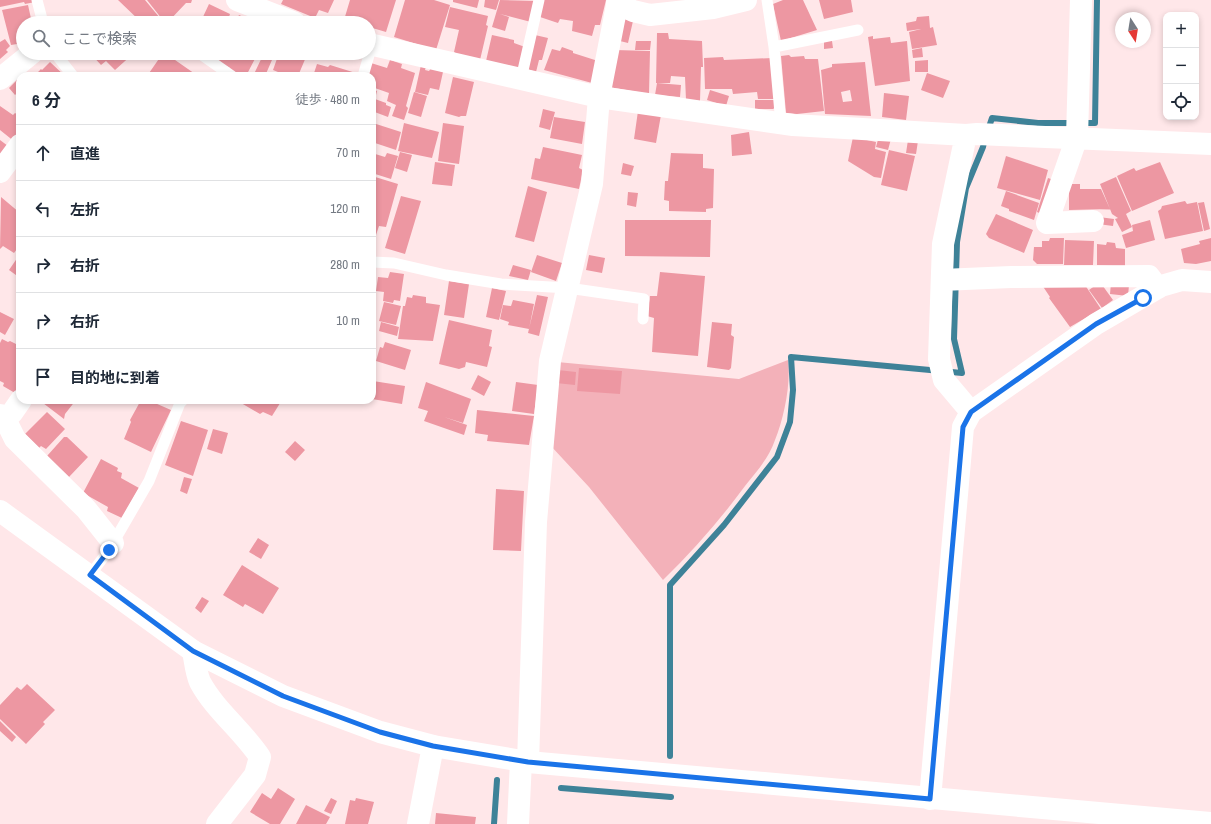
<!DOCTYPE html>
<html lang="ja">
<head>
<meta charset="utf-8">
<style>
	:root { --surface:#fff; --page:#f6f6f7; --text:#1f2937; --muted:#747a83; --line:#e0e1e3 }
	body { margin:0; font-family:"Archivo Narrow","Noto Sans JP",sans-serif; background:var(--page); color:var(--text) }
	.controls { position:absolute; right:12px; top:12px; display:grid; overflow:hidden; border-radius:8px; box-shadow:0 2px 6px #0003 }
	.controls button { width:36px; height:36px; display:grid; place-items:center; padding:0; border:0; border-bottom:1px solid var(--line); background:var(--surface); color:var(--text); font:20px sans-serif }
	.compass { position:absolute; left:1115px; top:12px; width:36px; height:36px; border-radius:50%; background:var(--surface); box-shadow:0 2px 6px #0003; rotate:168deg }
	.stop { position:absolute; width:12px; height:12px; margin:-9px; border:3px solid #1a73e8; border-radius:50%; background:#fff }
	.stop.end { background:#1a73e8; border-color:#fff; box-shadow:0 1px 4px #0008 }
	.list { margin:0; padding:0; list-style:none }
	h2 { display:flex; justify-content:space-between; align-items:center; height:52px; margin:0; padding:0 16px; font-size:17px }
	h2 small { font-size:13px; font-weight:400; color:var(--muted) }
	.list li { display:grid; grid-template-columns:26px 1fr auto; gap:12px; align-items:center; box-sizing:border-box; height:56px; padding:0 16px; border-top:1px solid var(--line) }
	.list b { display:block; font-size:15px; white-space:nowrap }
	.list em { font-size:13px; font-style:normal; color:var(--muted) }
	.icon { flex:none; width:22px; height:22px; fill:none; stroke:currentColor; stroke-width:2; stroke-linecap:round; stroke-linejoin:round }
	.map { position:relative; flex:none; width:1211px; height:824px; overflow:hidden }
	.search { position:absolute; background:var(--surface); box-shadow:0 2px 6px #0003; left:16px; top:16px; width:360px; height:44px; display:flex; align-items:center; gap:10px; box-sizing:border-box; padding:0 14px; border-radius:22px; color:var(--muted); font-size:15px }
	.panel { position:absolute; background:var(--surface); box-shadow:0 2px 6px #0003; left:16px; top:72px; width:360px; height:332px; border-radius:12px }
	.map>svg:first-child { display:block }
	.green { fill:#f3b1b9 }
	.lines { fill:none; stroke-linecap:round; stroke-linejoin:round }
	.stream { stroke:#3e8298; stroke-width:6 }
	.building { fill:#ed97a2; fill-rule:evenodd }
	.lane { stroke:#fff; stroke-width:11 }
	.street { stroke:#fff; stroke-width:22 }
	.secondary { stroke:#fff; stroke-width:22 }
	.route { stroke:#1a73e8; stroke-width:5 }
</style>
</head>
<body>
<div class="map">
<svg width="1211" height="824" viewBox="0 0 1211 824">
	<rect width="100%" height="100%" fill="#ffe7e9"/>
	<path class="green" d="M788,360C791,384 784,418 775,440C769,458 756,472 745,486C720,520 693,551 663,580L589,487L550,445L557,362L739,379Z"/>
	<g class="lines">
		<path class="stream" d="M988,130L992,118L1038,123H1095L1097,0
			M670,756V585L724,525L777,457L790,422L793,390L791,357L962,373L954,339L957,242L966,188L983,147L985,138
			M561,788L671,797
			M494,824L497,780"/>
	</g>
	<path class="building" d="M0,0H34L35,2L25,4L24,2L0,7Z
		M118,0H145L160,18L153,23H142Z
		M147,0H192L191,3H186L168,22L162,19Z
		M283,0H334L328,13L319,10L315,18L281,4Z
		M350,0H396L386,32L369,27V23H355L344,20Z
		M405,0H434L450,5L436,50L394,37Z
		M453,0H479L477,8L453,2Z
		M485,0H499L496,10L484,7Z
		M500,0L536,1L531,22L500,14L509,17L505,31L492,27Z
		M543,0H606L600,25H595L592,36L572,31L573,21L560,19L558,23L540,17Z
		M783,0H803L817,30L781,41L773,4Z
		M819,0H851L853,12L824,19Z
		M209,4L230,14L229,17L236,21L239,15L252,21L251,23H209L202,19Z
		M28,5L32,23H23V43L11,45L2,10Z
		M450,7L488,16L486,25L488,26L480,60L459,56L454,52L459,30L445,27Z
		M929,16L930,28L933,27L937,45L912,49L909,32L921,29L907,31L906,23L916,21L917,17Z
		M621,18L633,21L628,43L616,40Z
		M657,33H668L669,39L702,41L703,67H701L700,101L686,100L685,77L671,76L670,83H656Z
		M492,35L514,40V43L525,47L520,69L486,61Z
		M535,35L548,38L542,60H539L536,72L527,69Z
		M873,36V39L890,37L891,43L907,41L910,81L875,86L868,37Z
		M5,39L10,46L6,50L8,52L0,59V42Z
		M636,41H651L650,50H635Z
		M824,41H832L833,48L824,49Z
		M562,47L573,51V53L598,61L592,83L544,70L552,49L560,51Z
		M922,48L923,57L913,58L912,50Z
		M615,50L650,51L649,94L609,87Z
		M90,53H134L115,70L106,61L101,65Z
		M163,53H165L198,76H147Z
		M209,53H258L246,76H241L229,70L230,68L218,62Z
		M264,53H275L265,76H253Z
		M279,53H296L306,57L298,76H288L273,70Z
		M789,55L791,57L804,56L805,59H818L824,111L797,114L786,113L781,56Z
		M723,57L724,60L772,58L775,99H758L757,92L733,94L732,89H705L704,58Z
		M390,60L402,64L401,68L415,73L406,106L408,108L404,120L392,116L396,105L387,101L389,93L372,87V76H368L371,63L387,68Z
		M928,60V72H915V61Z
		M50,62L65,76H34L41,69L42,70Z
		M865,62L871,116L825,114L821,70L832,67V64ZM850,90L852,101L843,102L841,92Z
		M317,64L328,67L330,65L359,74V76H313Z
		M421,65L426,67L425,70L429,71L431,68L443,72L439,90L430,88L428,95L415,92Z
		M927,73L950,81L943,98L921,90Z
		M453,77L474,82L466,116H461L459,117L445,113Z
		M17,80L20,82V90L15,95L9,88Z
		M657,83L681,85L680,97L655,95Z
		M372,89L377,91L375,99L386,103V105L391,107L388,117L372,111Z
		M710,90L729,96L726,106L707,100Z
		M414,92L427,96L421,117L408,113Z
		M884,93L909,96L906,120L882,117Z
		M755,100H775L776,107L773,109H755Z
		M0,106L13,115L15,113L20,116V135L15,142L0,130Z
		M543,109L555,112L550,130L539,127Z
		M638,111L661,115L656,143L634,139Z
		M554,117L585,122L582,144L550,138Z
		M373,123L401,132L396,150L372,142Z
		M404,123L439,132L432,158L398,151Z
		M443,123L464,126L459,164L438,161Z
		M749,132L752,154L732,156L731,135Z
		M879,136L891,139L888,150L876,147Z
		M853,137L876,142L875,149L886,152L881,178L874,177L848,161Z
		M0,140L8,146L0,158Z
		M908,140L918,141L916,154L906,153Z
		M543,147L582,155L579,168L583,170L579,189L531,179L535,158L540,159Z
		M889,150L915,156L907,191L881,185Z
		M400,152L412,155L407,172L395,168Z
		M372,153L385,157L387,153L398,156L391,179L372,173Z
		M671,153L703,154V168L714,169L713,208L706,209V212L669,211V201L664,200L665,181H668Z
		M1006,156L1048,170L1040,200L997,188Z
		M435,162L455,165L452,186L432,184Z
		M1160,162L1174,193L1132,211L1117,176L1134,168L1136,171Z
		M623,163L634,166L631,176L621,174Z
		M372,176L398,184L386,227L379,226L376,235H372Z
		M1116,177L1131,211L1126,214L1132,227L1122,232L1115,219L1118,218L1112,214L1100,184Z
		M1048,178L1054,180L1042,214L1037,212Z
		M1069,184H1080V189H1101L1110,209L1069,210Z
		M528,186L547,192L534,242L515,237Z
		M1006,191L1039,203L1034,220L1009,211V209L1001,206Z
		M628,192L638,193L636,207L627,205Z
		M401,196L421,201L405,254L385,248Z
		M1,197L20,213V245L14,253L3,246L0,249Z
		M1185,201L1187,204L1197,202L1203,231L1165,239L1158,211L1161,209L1162,206Z
		M1204,202L1210,229L1204,231L1198,203Z
		M996,214L1033,230L1024,253L989,238L986,234Z
		M1099,217L1114,219L1113,226L1098,224Z
		M625,220H711L710,257L625,256Z
		M1150,220L1155,240L1126,248L1122,235L1133,231L1132,225Z
		M1050,238H1064L1063,264H1037L1033,260L1034,247H1042V241H1049Z
		M1211,238V261L1196,264L1184,263L1181,249L1200,244L1199,241Z
		M1065,240L1094,241L1093,265H1064Z
		M1107,242L1115,243L1116,248L1125,249V266L1097,265V244L1106,245Z
		M20,254V278L9,270Z
		M537,255L562,263L556,281L531,272Z
		M589,255L605,258L602,273L586,270Z
		M513,265L531,270L528,280L509,276Z
		M390,272L404,274L400,301L394,300L393,303L383,301L384,292L376,291L378,277L388,278Z
		M660,272L705,276L698,356L652,352L654,318L647,316L650,296H657Z
		M449,281L469,284L464,318L444,315Z
		M1040,282H1083L1101,309L1070,327L1049,298L1050,297Z
		M1100,282L1113,300L1102,308L1089,290Z
		M1111,283L1129,285L1128,296L1110,294Z
		M492,288L506,291L499,320L486,317Z
		M413,295L426,297V303L440,305L433,341L398,339L403,306H405L407,297L412,298Z
		M537,295L548,297L539,336L528,333Z
		M513,300L534,304L529,329L508,325L509,322L500,319L503,305L511,306Z
		M384,302L401,306L396,325L379,321Z
		M0,312L14,319L5,335L0,332Z
		M449,320L492,330L489,346L492,347L487,367L466,362L465,367L459,369L439,364Z
		M381,322L399,327L397,336L379,331Z
		M712,322L732,324L731,335L734,337L731,368L729,370L707,367Z
		M2,339L8,342L10,341L20,346V383L15,393L3,386L4,383L0,381V343Z
		M385,342L411,350L405,370L376,361L380,347L383,348Z
		M579,368L622,371L620,394L577,391Z
		M558,370L576,372L575,385L556,383Z
		M478,375L491,382L484,396L471,389Z
		M373,381L405,386L402,404L372,399Z
		M426,382L471,399L463,423L444,417L467,425L464,435L424,421L428,411L418,408Z
		M516,382L538,385L534,414L512,411Z
		M39,400H76L65,414L64,419Z
		M141,400H148L171,410L151,452L124,439L131,422L130,420Z
		M236,400H282L272,416L263,412L260,414Z
		M477,410L534,416L529,445L487,441L488,435L475,433Z
		M47,412L65,429L46,449L41,446L39,448L25,434Z
		M181,421L208,430L193,476L165,465Z
		M213,429L228,433L222,454L207,449Z
		M64,437H67L88,457L69,477L47,456Z
		M295,441L305,450L295,461L285,452Z
		M101,459L118,468L117,471L122,473L121,478L139,488L122,518L107,511L108,507L83,493Z
		M184,477L192,479L187,494L180,491Z
		M496,489L524,491L521,551L493,550Z
		M258,538L269,545L261,559L249,552Z
		M242,565L279,588L263,614L245,604L243,607L223,595Z
		M202,597L209,601L201,613L195,608Z
		M27,684L55,710L43,722L45,724L26,744L0,719V705L17,687L21,690Z
		M0,721L16,737L12,742L0,731Z
		M278,788L295,799L280,824H270L250,812L262,793L271,799Z
		M331,798L337,801L331,814L324,811Z
		M356,798L374,802L368,824H345L350,800L355,801Z
		M306,805L330,817L326,824H296Z
		M436,813L476,817L475,824H435Z"/>
	<g class="lines">
		<path class="lane" d="M37,0L43,23
			M767,0L774,47L780,113L777,123
			M774,47L858,30
			M55,53L73,76
			M199,53L232,76
			M363,76L372,45
			M521,79L539,0
			M372,262L394,263L446,275L501,284L568,288L644,299L643,319
			M90,575L109,550L149,481L180,403L183,400"/>
		<path class="street" d="M237,0L295,23
			M1081,0L1077,137L1047,223L1093,221
			M617,3L633,11L650,15L713,8L746,0
			M369,44L599,97L793,125L966,135L977,134L1211,144
			M0,79L32,53
			M0,172L20,145
			M942,280L1011,277L1149,276L1158,288
			M971,412L1096,324L1161,286L1182,280L1211,282
			M0,415L5,419L15,439L86,509L113,543
			M5,419L12,413L21,400
			M193,651C195,661 196,673 200,682C215,710 242,730 260,757L255,775L217,824
			M528,762L536,522L550,361L592,184L599,97L618,0
			M930,799L963,427L971,412L944,380L939,359L943,244L966,135
			M418,824L433,746
			M518,824L521,761"/>
		<path class="secondary" d="M0,511L193,651L283,696L380,732L433,746L528,762L1211,823"/>
	</g>
	<g class="lines">
		<path class="route" d="M109,550L90,575L193,651L283,696L380,732L433,746L528,762L930,799L963,427L971,412L1096,324L1143,298"/>
	</g>
</svg>
<div class="controls">
<button>+</button>
<button>−</button>
<button><svg class="icon" aria-label="locate" viewBox="0 0 24 24"><circle cx="12" cy="12" r="6"/><path d="M12 2v4M12 18v4M2 12h4M18 12h4"/></svg></button>
</div>
<svg class="compass" viewBox="-18 -18 36 36"><path d="M0-13l5 13h-10z" fill="#e53935"/><path d="M0 13l5-13h-10z" fill="#747a83"/></svg>
<div class="stop" style="left:1143px;top:298px"></div>
<div class="stop end" style="left:109px;top:550px"></div>
<div class="search"><svg class="icon" aria-label="search" viewBox="0 0 24 24"><circle cx="10" cy="10" r="6"/><path d="M15 15l6 6"/></svg>ここで検索</div>
<section class="panel">
<h2>6 分<small>徒歩 · 480 m</small></h2>
<ul class="list">
<li><svg class="icon" aria-label="ahead" viewBox="0 0 24 24"><path d="M12 20V5M6 11l6-6 6 6"/></svg><div><b>直進</b></div><em>70 m</em></li>
<li><svg class="icon" aria-label="left" viewBox="0 0 24 24"><path d="M17 20v-9H6M10 6l-5 5 5 5"/></svg><div><b>左折</b></div><em>120 m</em></li>
<li><svg class="icon" aria-label="right" viewBox="0 0 24 24"><path d="M7 20v-9h11M14 6l5 5-5 5"/></svg><div><b>右折</b></div><em>280 m</em></li>
<li><svg class="icon" aria-label="right" viewBox="0 0 24 24"><path d="M7 20v-9h11M14 6l5 5-5 5"/></svg><div><b>右折</b></div><em>10 m</em></li>
<li><svg class="icon" aria-label="arrive" viewBox="0 0 24 24"><path d="M6 21V4h12l-3 4 3 4H6"/></svg><div><b>目的地に到着</b></div></li>
</ul>
</section>
</div>
</body>
</html>
